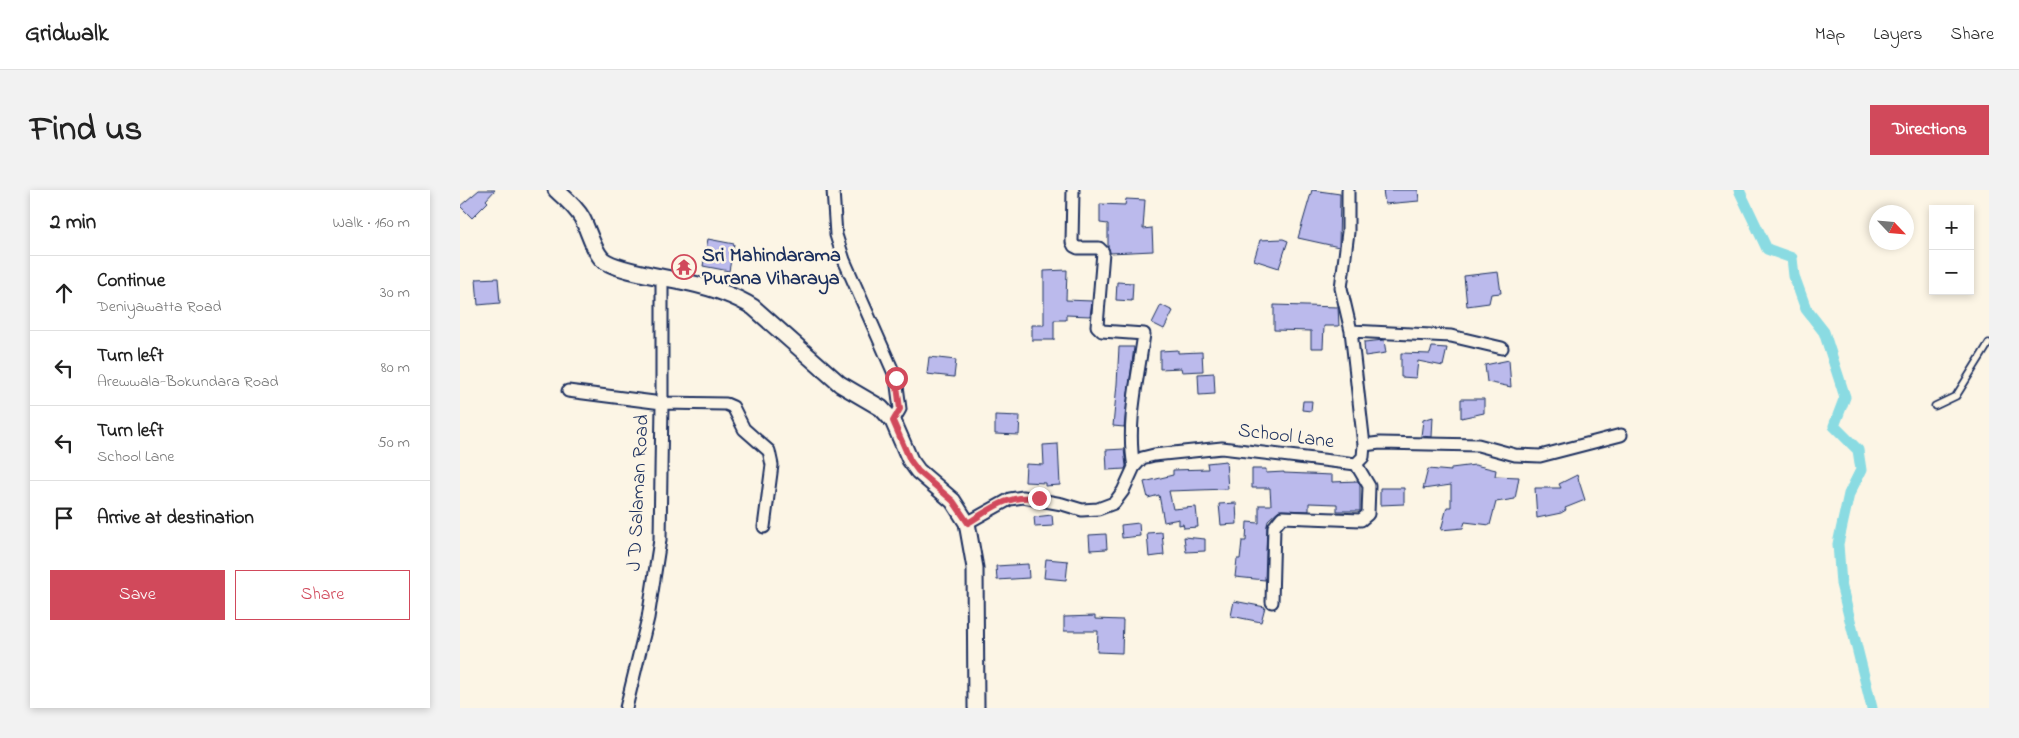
<!DOCTYPE html>
<html lang="en">
<head>
<meta charset="utf-8">
<style>
	:root { --surface:#fff; --page:#f2f2f2; --text:#222; --muted:#767676; --line:#e0e0e0; --accent:#d1495b }
	body { margin:0; font-family:"Indie Flower",sans-serif; background:var(--page); color:var(--text) }
	.controls { position:absolute; right:15px; top:15px; display:grid; overflow:hidden; border-radius:0px; box-shadow:0 2px 8px #0003 }
	.controls button { width:45px; height:45px; display:grid; place-items:center; padding:0; border:0; border-bottom:1px solid var(--line); background:var(--surface); color:var(--text); font:25px sans-serif }
	.compass { position:absolute; left:1409px; top:15px; width:45px; height:45px; border-radius:50%; background:var(--surface); box-shadow:0 2px 8px #0003; rotate:116deg }
	.stop { position:absolute; width:15px; height:15px; margin:-11px; border:4px solid #d1495b; border-radius:50%; background:#fff }
	.stop.end { background:#d1495b; border-color:#fff; box-shadow:0 1px 5px #0008 }
	.list { margin:0; padding:0; list-style:none }
	h2 { display:flex; justify-content:space-between; align-items:center; height:65px; margin:0; padding:0 20px; font-size:21px }
	h2 small { font-size:16px; font-weight:400; color:var(--muted) }
	.list li { display:grid; grid-template-columns:32px 1fr auto; gap:15px; align-items:center; box-sizing:border-box; height:75px; padding:0 20px; border-top:1px solid var(--line) }
	.list b { display:block; font-size:19px; white-space:nowrap }
	.list p { margin:0; font-size:16px; white-space:nowrap; color:var(--muted) }
	.list em { font-size:16px; font-style:normal; color:var(--muted) }
	.actions { display:flex; gap:10px; padding:15px 20px }
	.actions a { flex:1; padding:11px 0; border:1px solid var(--accent); border-radius:0px; text-align:center; font-size:18px; color:var(--accent) }
	.actions .main { background:var(--accent); color:#fff }
	.icon { flex:none; width:28px; height:28px; fill:none; stroke:currentColor; stroke-width:2; stroke-linecap:round; stroke-linejoin:round }
	.map { position:relative; flex:none; width:1529px; height:518px; overflow:hidden; border-radius:0px }
	header { display:flex; align-items:center; gap:30px; box-sizing:border-box; height:70px; padding:0 25px; background:var(--surface); border-bottom:1px solid var(--line) }
	header strong { font-size:24px }
	nav { display:flex; gap:28px; margin-inline-start:auto; font-size:18px }
	.intro { display:flex; align-items:center; justify-content:space-between; box-sizing:border-box; height:120px; padding:0 30px }
	h1 { margin:0; font-size:35px }
	.button { padding:12px 22px; border-radius:0px; background:var(--accent); color:#fff; font-size:18px; font-weight:700 }
	main { display:flex; gap:30px; padding:0 30px }
	aside { flex:1; background:var(--surface); border-radius:0px; box-shadow:0 2px 8px #0003 }
	.map>svg:first-child { display:block }
	.lines { fill:none; stroke-linecap:round; stroke-linejoin:round }
	.canal { stroke:#8adbe2; stroke-width:11 }
	.building { fill:#bbbaec; stroke:#1b2f5e }
	.lane-casing { stroke:#1b2f5e; stroke-width:9 }
	.street-casing { stroke:#1b2f5e; stroke-width:15 }
	.secondary-casing { stroke:#1b2f5e; stroke-width:19 }
	.lane { stroke:#fcf5e5; stroke-width:5.5 }
	.street { stroke:#fcf5e5; stroke-width:11 }
	.secondary { stroke:#fcf5e5; stroke-width:15 }
	.route { stroke:#d1495b; stroke-width:6 }
	.labels { text-anchor:middle; dominant-baseline:central; stroke-width:5; stroke-linejoin:round; paint-order:stroke }
	.poi-label { font-size:20px; font-weight:bold; fill:#1b2f5e; stroke:#fcf5e5; text-anchor:start }
	.street-label { font-size:20px; fill:#1b2f5e; stroke:#fcf5e5 }
</style>
</head>
<body>
<header>
<strong>Gridwalk</strong>
<nav><a>Map</a><a>Layers</a><a>Share</a></nav>
</header>
<div class="intro"><h1>Find us</h1><a class="button">Directions</a></div>
<main>
<aside>
<h2>2 min<small>Walk · 160 m</small></h2>
<ul class="list">
<li><svg class="icon" aria-label="ahead" viewBox="0 0 24 24"><path d="M12 20V5M6 11l6-6 6 6"/></svg><div><b>Continue</b><p>Deniyawatta Road</p></div><em>30 m</em></li>
<li><svg class="icon" aria-label="left" viewBox="0 0 24 24"><path d="M17 20v-9H6M10 6l-5 5 5 5"/></svg><div><b>Turn left</b><p>Arewwala-Bokundara Road</p></div><em>80 m</em></li>
<li><svg class="icon" aria-label="left" viewBox="0 0 24 24"><path d="M17 20v-9H6M10 6l-5 5 5 5"/></svg><div><b>Turn left</b><p>School Lane</p></div><em>50 m</em></li>
<li><svg class="icon" aria-label="arrive" viewBox="0 0 24 24"><path d="M6 21V4h12l-3 4 3 4H6"/></svg><div><b>Arrive at destination</b></div></li>
</ul>
<div class="actions"><a class="main">Save</a><a>Share</a></div>
</aside>
<div class="map">
<svg width="1529" height="518" viewBox="0 0 1529 518">
	<rect width="100%" height="100%" fill="#fcf5e5"/>
	<filter id="ink" filterUnits="userSpaceOnUse"><feTurbulence type="fractalNoise" baseFrequency=".02" numOctaves="2"/><feDisplacementMap in="SourceGraphic" scale="10" xChannelSelector="R" yChannelSelector="G"/><feConvolveMatrix kernelMatrix="1 2 1 2 8 2 1 2 1" color-interpolation-filters="sRGB"/></filter>
	<g filter="url(#ink)">
		<g class="lines">
			<path class="canal" d="M1279,0L1307,59L1332,68L1334,86L1346,119L1364,142L1385,207L1374,236L1398,260L1401,280L1389,304L1378,354L1381,394L1412,518"/>
		</g>
		<path class="building" d="M19,0H35L26,10L28,12L12,28L0,16Z
			M852,0L880,4L879,57L838,48Z
			M923,0H958L959,11L925,14Z
			M666,9L685,10L683,39L692,38L693,61L650,63L648,56V34L640,33V14L665,15Z
			M248,49L274,54L269,81L243,76Z
			M823,49L828,51L819,78L794,70L800,50Z
			M607,80L606,110L632,111L630,126L606,125V130H594V150H572V135H584V81Z
			M1038,82L1041,103L1031,104L1029,113L1007,116L1004,86Z
			M38,88L40,113L18,115L16,89Z
			M657,92L673,93L672,111L656,110Z
			M701,115L713,121L704,139L692,133Z
			M814,115L878,117L879,136H864L863,158H851V141L814,140Z
			M924,150L926,163L905,166L904,152Z
			M659,157H674L664,237L653,236L657,194Z
			M972,157L987,158L983,176L958,171L956,188L941,187V163L970,164Z
			M718,160V163L742,162L743,181L722,182L721,178L700,179V161Z
			M469,167L496,170L494,187L467,184Z
			M1049,170L1051,197L1027,192L1025,175Z
			M754,183L755,204L739,205L738,184Z
			M1001,209H1024V223L1001,228Z
			M843,211H852L851,221L842,220Z
			M535,225L560,226L559,245L535,244Z
			M973,227L972,247L961,246L963,230Z
			M598,254L600,295L585,296V293L565,292L566,274L584,275L583,255Z
			M664,259L666,276L665,279L647,280L646,260Z
			M766,271L768,299L709,301L713,319L736,317L738,337L724,338L723,334L719,335V329L704,332L699,305L688,308L684,292L713,285V280L748,279L747,273Z
			M1015,275L1036,280L1035,286L1059,287L1055,309L1036,312L1030,335L1005,332L1003,338L981,340L987,317H991V295L963,299L968,279L991,281V278Z
			M792,279H806V283L824,282V283L872,285V292L898,291L900,295V321H877V314L849,313V321L819,320L808,330L807,336L805,390L775,387L777,369H780L782,351H786L787,332L799,333V315H811L810,298H792Z
			M1117,285L1125,310L1105,318L1106,320L1101,323L1077,328L1075,298H1101L1099,294Z
			M920,298H944V314L920,315Z
			M776,313L777,334L761,335L759,314Z
			M592,325L593,336L575,337L574,327Z
			M679,333L680,346L662,348L661,335Z
			M702,342L704,365L689,367L687,343Z
			M646,344L647,359L630,360L629,345Z
			M724,347L745,349V361L726,362Z
			M586,369L608,371L606,390L584,388Z
			M568,374L569,388L537,390L536,376Z
			M774,411L805,417L801,432L771,426Z
			M635,426V429L663,430L662,463L637,462L638,441H604V427Z"/>
		<g class="lines">
			<defs>
				<path id="lane" d="M1475,216L1496,206L1529,153"/>
				<path id="street" d="M373,0L376,45L384,70L436,188L440,219L433,231
					M613,0L612,52L614,56L618,58H639L643,62L637,136L642,141L684,144C678,188 666,234 674,277
					M891,141L991,146L1042,158
					M108,201L202,213L266,214L273,217L284,239L309,261L312,275L304,337
					M904,255L920,253L1018,255L1055,265L1080,266L1161,245
					M507,333L550,309L563,307L602,314L622,320L638,319L654,313L663,301L674,277L682,268L694,265L762,258L896,274L903,267L904,255L891,141L881,98L888,42V0
					M812,412L814,337L822,327L901,330L908,324L909,296L896,274
					M166,518L188,428L200,350L202,213V87"/>
				<path id="secondary" d="M96,0C105,8 116,17 122,28C129,41 132,58 142,69C155,81 211,88 230,93C252,98 274,105 293,117L380,194L421,218L433,231L450,270L458,281L493,311L507,333L515,378L516,518"/>
			</defs>
			<use href="#lane" class="lane-casing"/>
			<use href="#street" class="street-casing"/>
			<use href="#secondary" class="secondary-casing"/>
			<use href="#lane" class="lane"/>
			<use href="#street" class="street"/>
			<use href="#secondary" class="secondary"/>
		</g>
	</g>
	<g class="lines" filter="url(#ink)">
		<path class="route" d="M436,188L440,219L433,231L450,270L458,281L493,311L508,333C534,317 546,305 579,308"/>
	</g>
	<defs>
		<symbol id="temple-ring" viewBox="-11 -11 22 22"><circle r="9.5" fill="#fcf5e5" stroke="#d1495b" stroke-width="1.5"/><path d="M0-6L5-2H3V0L6.5 2.5H4V6H1.5V3h-3V6H-4V2.5H-6.5L-3 0V-2H-5Z" fill="#d1495b"/></symbol>
	</defs>
	<g fill-rule="evenodd">
		<use href="#temple-ring" x="210" y="63" width="28" height="28"/>
	</g>
	<g class="labels">
		<g class="poi-label">
			<text x="242" y="66">Sri Mahindarama<tspan x="242" dy="23">Purana Viharaya</tspan></text>
		</g>
		<g class="street-label">
			<text transform="translate(826 247) rotate(7)">School Lane</text>
			<text transform="translate(179 303) rotate(-87)">J D Salaman Road</text>
		</g>
	</g>
</svg>
<div class="controls">
<button>+</button>
<button>−</button>
</div>
<svg class="compass" viewBox="-18 -18 36 36"><path d="M0-13l5 13h-10z" fill="#e53935"/><path d="M0 13l5-13h-10z" fill="#767676"/></svg>
<div class="stop" style="left:436px;top:188px"></div>
<div class="stop end" style="left:579px;top:308px"></div>
</div>
</main>
</body>
</html>
